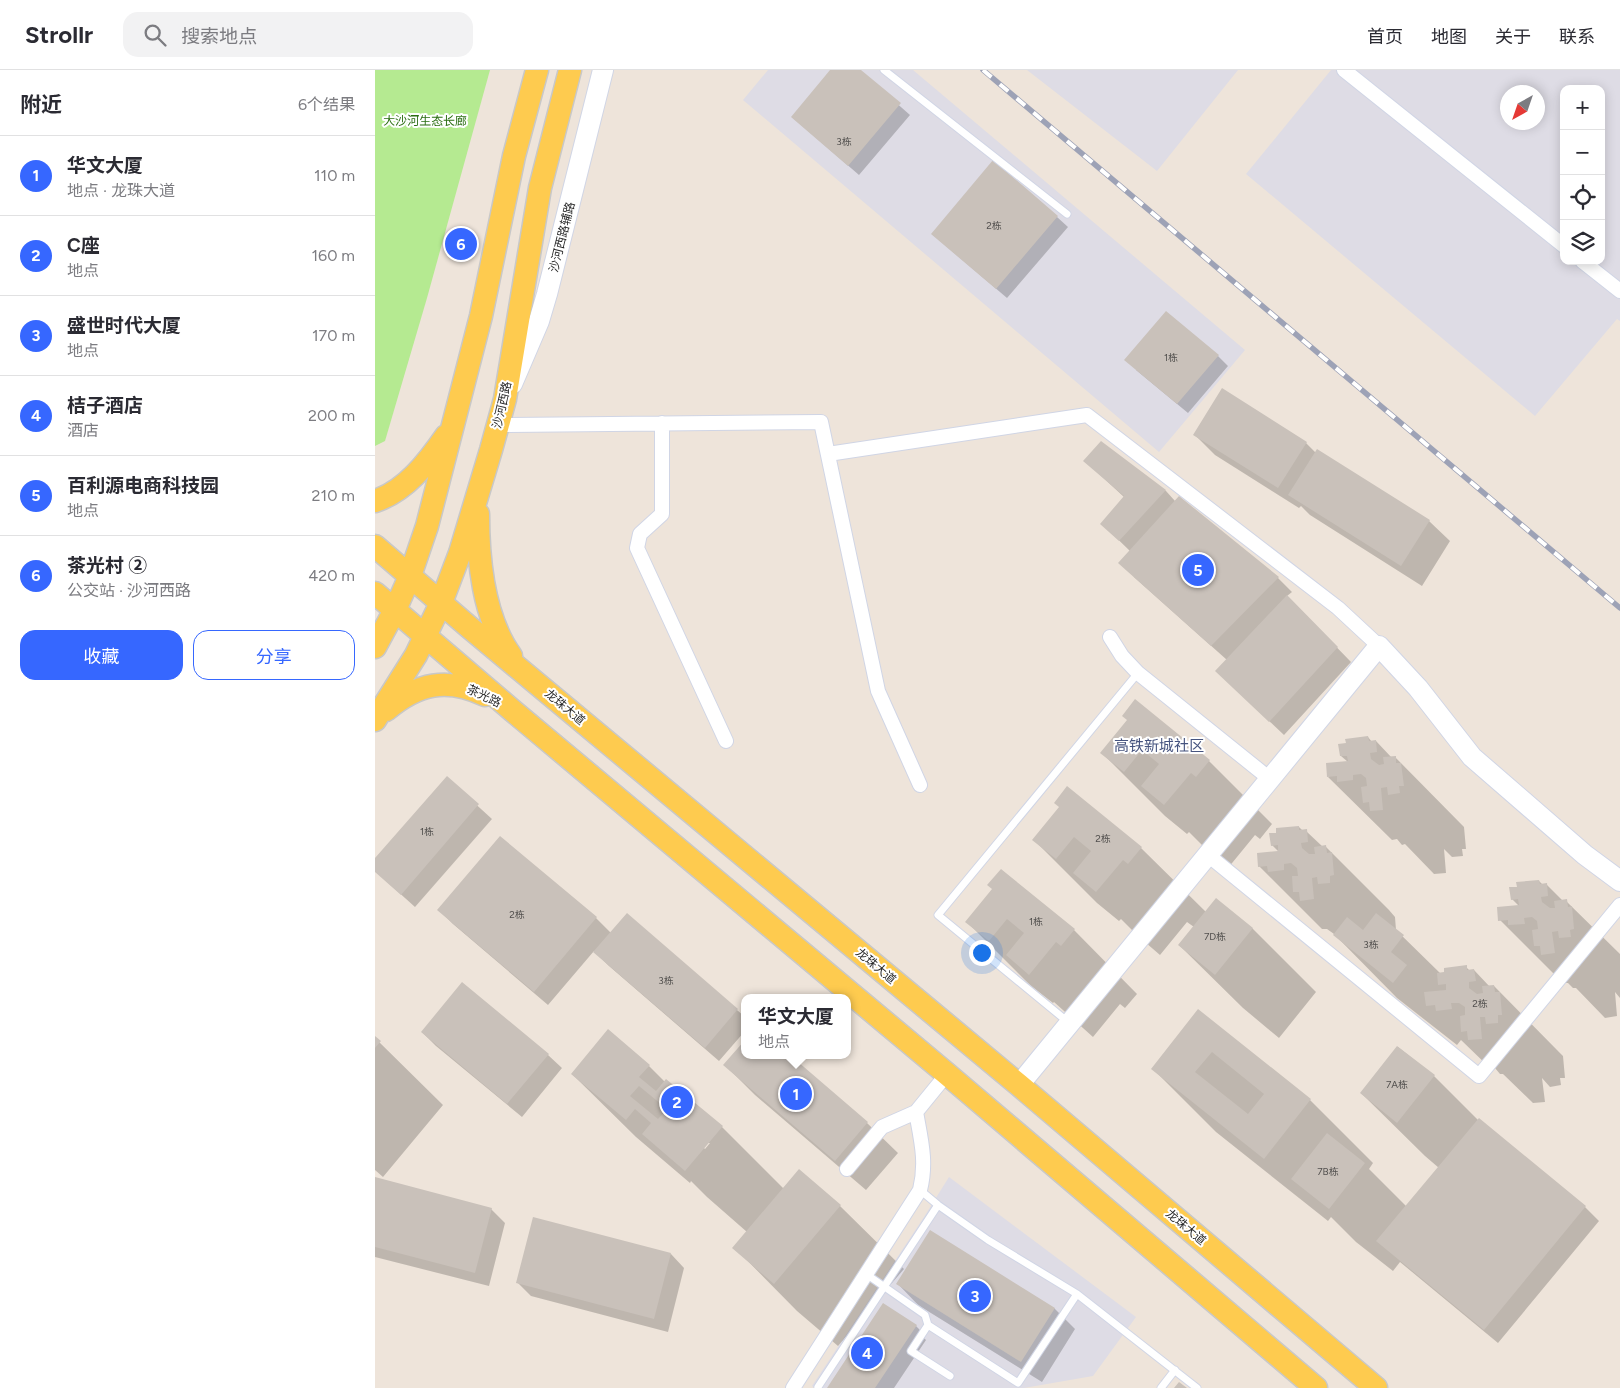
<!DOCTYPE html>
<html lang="zh">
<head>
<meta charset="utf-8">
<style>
	:root { --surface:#fff; --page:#f2f2f3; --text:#2b2b33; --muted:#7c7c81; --line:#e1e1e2; --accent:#3667ff }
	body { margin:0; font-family:Figtree,"Noto Sans SC",sans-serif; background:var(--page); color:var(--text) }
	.controls { position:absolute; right:15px; top:15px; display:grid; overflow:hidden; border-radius:10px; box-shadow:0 2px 12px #0003 }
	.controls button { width:45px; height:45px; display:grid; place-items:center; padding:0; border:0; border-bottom:1px solid var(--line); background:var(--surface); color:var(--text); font:25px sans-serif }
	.compass { position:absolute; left:1125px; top:15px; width:45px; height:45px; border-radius:50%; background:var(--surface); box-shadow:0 2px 12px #0003; rotate:220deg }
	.you { position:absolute; left:606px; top:882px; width:18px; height:18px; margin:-12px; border:4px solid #fff; border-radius:50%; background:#1a73e8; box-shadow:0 0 0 8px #1a73e833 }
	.badge { display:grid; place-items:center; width:32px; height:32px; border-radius:50%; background:var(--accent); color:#fff; font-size:16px; font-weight:700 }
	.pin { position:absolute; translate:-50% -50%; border:2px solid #fff; box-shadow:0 1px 5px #0006 }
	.popup { position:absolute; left:366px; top:924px; width:110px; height:65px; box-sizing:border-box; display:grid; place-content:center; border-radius:10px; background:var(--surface); filter:drop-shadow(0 1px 4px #0005); font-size:16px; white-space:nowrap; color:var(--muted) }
	.popup b { font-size:19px; color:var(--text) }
	.popup::after { content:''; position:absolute; left:50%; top:100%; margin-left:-10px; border:10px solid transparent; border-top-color:var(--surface) }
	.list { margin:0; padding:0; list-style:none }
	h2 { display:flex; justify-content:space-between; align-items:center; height:65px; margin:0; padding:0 20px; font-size:21px }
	h2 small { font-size:16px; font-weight:400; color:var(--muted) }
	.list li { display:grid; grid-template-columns:32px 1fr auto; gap:15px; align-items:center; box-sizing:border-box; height:80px; padding:0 20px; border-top:1px solid var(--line) }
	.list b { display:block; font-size:19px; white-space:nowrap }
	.list p { margin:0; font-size:16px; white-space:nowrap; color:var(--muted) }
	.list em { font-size:16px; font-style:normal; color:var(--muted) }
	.actions { display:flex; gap:10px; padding:15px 20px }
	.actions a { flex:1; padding:11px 0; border:1px solid var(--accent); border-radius:15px; text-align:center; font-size:18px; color:var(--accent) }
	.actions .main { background:var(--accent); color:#fff }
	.icon { flex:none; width:28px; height:28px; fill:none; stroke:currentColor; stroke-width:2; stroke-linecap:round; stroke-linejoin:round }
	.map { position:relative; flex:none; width:1245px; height:1318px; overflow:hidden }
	header { display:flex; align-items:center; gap:30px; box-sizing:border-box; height:70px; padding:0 25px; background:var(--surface); border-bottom:1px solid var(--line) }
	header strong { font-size:24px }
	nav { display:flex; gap:28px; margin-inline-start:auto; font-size:18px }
	.search { width:350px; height:45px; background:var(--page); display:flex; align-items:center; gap:12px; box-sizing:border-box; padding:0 18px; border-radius:15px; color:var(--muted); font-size:19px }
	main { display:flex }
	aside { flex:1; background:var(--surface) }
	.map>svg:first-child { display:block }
	.industrial { fill:#dedce5; fill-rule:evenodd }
	.green { fill:#b5ea91 }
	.shadow { fill:#0003; fill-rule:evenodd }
	.building { fill:#c9c1ba; fill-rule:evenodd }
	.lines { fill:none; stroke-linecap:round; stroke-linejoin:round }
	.lane-casing { stroke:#d0d5e5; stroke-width:9 }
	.street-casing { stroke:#d0d5e5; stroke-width:16 }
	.secondary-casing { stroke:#d0d5e5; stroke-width:22 }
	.primary-casing { stroke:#c8c8c8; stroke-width:25 }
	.lane { stroke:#fff; stroke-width:7 }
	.street { stroke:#fff; stroke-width:14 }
	.secondary { stroke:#fff; stroke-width:20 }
	.primary { stroke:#fecb4f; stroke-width:22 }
	.rail-casing { stroke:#9da2b6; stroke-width:5.5 }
	.rail { stroke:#fff; stroke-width:4; stroke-dasharray:11; stroke-linecap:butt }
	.labels { text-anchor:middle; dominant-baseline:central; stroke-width:4; stroke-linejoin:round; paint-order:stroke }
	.number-label { font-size:10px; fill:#52504e }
	.park-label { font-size:12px; fill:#2b6e13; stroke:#fff }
	.street-label { font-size:12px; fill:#2a2a2a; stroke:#fff }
	.quarter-label { font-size:15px; fill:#46547f; stroke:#fff }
</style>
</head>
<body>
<header>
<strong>Strollr</strong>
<div class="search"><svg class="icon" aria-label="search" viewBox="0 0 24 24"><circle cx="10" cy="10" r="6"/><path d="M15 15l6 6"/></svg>搜索地点</div>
<nav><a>首页</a><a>地图</a><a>关于</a><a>联系</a></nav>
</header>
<main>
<aside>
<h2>附近<small>6个结果</small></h2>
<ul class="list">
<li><span class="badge">1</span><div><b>华文大厦</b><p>地点 · 龙珠大道</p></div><em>110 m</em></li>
<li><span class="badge">2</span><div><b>C座</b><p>地点</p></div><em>160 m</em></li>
<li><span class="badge">3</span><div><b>盛世时代大厦</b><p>地点</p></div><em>170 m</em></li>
<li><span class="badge">4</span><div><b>桔子酒店</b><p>酒店</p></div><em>200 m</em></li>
<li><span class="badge">5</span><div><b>百利源电商科技园</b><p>地点</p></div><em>210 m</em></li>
<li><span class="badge">6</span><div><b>茶光村 ②</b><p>公交站 · 沙河西路</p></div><em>420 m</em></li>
</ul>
<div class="actions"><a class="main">收藏</a><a>分享</a></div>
</aside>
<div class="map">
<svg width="1245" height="1318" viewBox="0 0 1245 1318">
	<rect width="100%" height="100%" fill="#eee4da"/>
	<path class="industrial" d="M393,0H538L870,280L784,382L368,30Z
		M652,0H863L782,101Z
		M956,0H1245V251L1242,249L1160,346L871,104ZM1189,19H1226V191H1189ZM1132,22H1162V52H1132Z
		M574,1107L761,1247L718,1306L649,1318H440L437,1316L549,1147Z"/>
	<path class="green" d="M0,0H115L52,228L10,371L0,376Z"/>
	<path class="shadow" d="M457,0H484L535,45L484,105L417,47Z
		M682,147L693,157L632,228L557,164Z
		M843,286L853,296L813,343L761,300Z
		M820,365L931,373L941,383L1054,451L1075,471L1047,516L935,445L926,436L924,438L840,385Z
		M726,373L791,421L800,431L804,428L903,508L917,522L912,526L976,592L909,665L856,615L852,590L759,507L755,481L727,454L749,427L710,391Z
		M753,650L834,691L897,754L885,769L880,765L853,798L831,779L814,762L812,764L790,746L727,683Z
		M993,667L997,672L1001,671L1017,688L1020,687L1089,757L1091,779H1087L1088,786L1077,787L1069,779L1071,803L1059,804L1030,774L1027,775L1022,769L1017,770L953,707L973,692L966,686Z
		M72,708L117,749L40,837L0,801V790Z
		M685,737L766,778L831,842L877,858L941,922L904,968L868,938L804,875L819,857L812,852L785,885L763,866L746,849L744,851L722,833L659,770Z
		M924,757L928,761H931L948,777H951L1014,840L1020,847L1021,860L1066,904L1091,897L1095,901L1099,900L1115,917L1119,916L1182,980L1188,986L1190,1008H1185L1186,1015L1175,1017L1167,1008L1170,1032L1158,1033L1128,1004H1125L1120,998L1116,999L1086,970L1082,975L1022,928L959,864L952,859H947L884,796L904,782L897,775Z
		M125,767L221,848L236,863L362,940L370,947V961L344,991L234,896L219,881L173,935L78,854L64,840Z
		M626,800L699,860L762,924L750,938L745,934L718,967L679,932L678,933L655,915L592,852L618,820Z
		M1164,811L1168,815H1172L1188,831H1191L1245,884V928L1240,922L1242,946L1230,948L1201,918H1198L1193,913H1188L1125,850L1144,836L1137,829L1143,818Z
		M823,941L935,1030L998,1093L994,1099L1032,1137L1064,1098L1050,1086L986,1023L1023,977L1059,1006L1103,1050L1210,1137L1224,1151L1123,1273L1025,1192L1018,1201L981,1172L956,1147L953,1151L841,1062L778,999Z
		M47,962L173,985L187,998L147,1047L61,976Z
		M0,968L68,1035L8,1107L0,1100Z
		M370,985H413L492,1053L523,1083L491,1120L380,1025L350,995Z
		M274,996L290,1012L347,1057L409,1119L424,1101L465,1136L529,1199L463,1276L422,1241L359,1177L372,1162L332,1127L316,1111L315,1113L261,1067L197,1004ZM332,1073H335L330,1079L328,1077Z
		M0,1108L116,1139L130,1153L114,1216L0,1187Z
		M296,1184L309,1198L293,1262L156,1226L143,1213Z
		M523,1214L679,1238L700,1259L667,1312L543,1235Z
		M530,1249L541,1256L548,1263L546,1265L551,1270L519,1318H454Z"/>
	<path class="building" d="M455,0H486L526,33L473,96L416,47Z
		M618,90L683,146L621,219L556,164Z
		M791,241L844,285L802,334L749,290Z
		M847,318L932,372L903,418L818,365Z
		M726,371L791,420L744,471L725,454L749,426L708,391Z
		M942,379L1055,450L1026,496L913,425Z
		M804,426L904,507L836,576L743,493Z
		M912,525L963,577L894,652L840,601Z
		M760,629L835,690L821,707L816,703L789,735L766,716L784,694L767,680L749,702L725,683L752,650L747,646Z
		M993,666L994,671L1001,670L1002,682L995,683L996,689L1004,695L1009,694L1008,687L1021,686V693H1026L1029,716H1024L1025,723L1013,725L1012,717L1006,718L1008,740L995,741L994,732L988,733L986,717L992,716L991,708L986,704L978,705V710L962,712V706L952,707L951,693L973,691L972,686H965L963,674L971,673L970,669Z
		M72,706L104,734L26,825L0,802V788Z
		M692,716L767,777L753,794L748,790L721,822L698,803L716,781L699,767L681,789L657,770L684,737L679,733Z
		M924,756V760L932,759L933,772L926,773L927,778L934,784H940L939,777L951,775L952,783L957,782L959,805L955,806V813L943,814L942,807L937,808L939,829L925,831L924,822H918L917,806H923L922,798L916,793L909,794V800L893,802L892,796L883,797L882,783L903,781V775L896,776L894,763H901V758Z
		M125,766L222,847L159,922L62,840Z
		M626,799L700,859L686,876L681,872L654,905L631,885L649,863L632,849L614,871L590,852L617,819L612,815Z
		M1164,810L1165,814L1172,813L1173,826L1166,827L1167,832L1175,838H1180L1179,831L1192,829L1193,837L1197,836L1199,859L1195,860L1196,867L1184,868L1183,861L1177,862L1180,883L1166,885L1165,876H1159L1157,860L1163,859L1162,851L1157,847L1149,848L1150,854L1133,855V850L1123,851L1122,837L1144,835L1143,829L1136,830L1134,817H1142L1141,812Z
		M841,828L878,858L840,905L803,875Z
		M252,843L363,939L330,978L218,882Z
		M1001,843L1029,865L1016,882L1032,895L1018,913L958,865L972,847L988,860Z
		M1092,895V900L1099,899L1101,911L1094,912V918L1102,924L1108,923L1107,916L1119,915L1120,922H1125L1127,945H1123V953L1111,954L1110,947H1105L1107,969L1093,970L1092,961L1086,962L1085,946L1090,945V937L1084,933H1076L1077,939L1061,941L1060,935L1051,936L1049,922L1071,920V914L1063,915L1062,903L1069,902V898Z
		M87,912L174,984L132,1034L46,962Z
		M823,939L936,1029L889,1089L776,999ZM837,982L889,1024L873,1044L820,1002Z
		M233,959L275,995L264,1007L281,1021L291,1009L348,1056L310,1101L267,1064L276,1053L260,1039L251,1050L196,1004ZM264,1016L292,1039L283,1049L255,1026Z
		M0,966L6,971L0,978Z
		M370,970V985H415L493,1052L460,1091L348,995Z
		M1022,976L1060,1005L1022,1053L985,1023Z
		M1104,1048L1211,1136L1109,1260L1001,1171Z
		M952,1063L990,1093L954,1139L916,1109Z
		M424,1099L466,1135L399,1214L357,1178Z
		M0,1107L117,1138L100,1203L0,1177Z
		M158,1147L296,1183L279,1249L141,1213Z
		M555,1160L680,1238L646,1292L521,1214Z
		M508,1233L542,1255L500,1318H452Z
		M804,1312L812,1318H799Z"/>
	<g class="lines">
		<defs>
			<path id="lane" d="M509,0L692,144
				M693,952L563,845L763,603
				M545,1120L563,1135L613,1170L702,1224L822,1318
				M491,1204L550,1245L553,1255L643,1313L702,1224
				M553,1255L536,1281L575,1306
				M443,1317L563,1135
				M786,1318L800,1300"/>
			<path id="street" d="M969,0L1189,176
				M1207,191L1245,221
				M287,353V444L265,464L262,478L351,671
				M123,355L446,352L503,621L545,715
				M453,384L712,345L963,538L1004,576
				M735,567L747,586L763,603L895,709
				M833,785L1104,1006L1245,835
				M472,1099L507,1057L541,1042L572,1004
				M418,1318L545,1120C552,1092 546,1070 541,1042"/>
			<path id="secondary" d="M137,314L164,251L172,224L228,0
				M644,1015L1004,576L1043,618L1097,687L1210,785L1245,811"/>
			<path id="primary" d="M0,431C31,421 53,392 71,366
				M103,444C103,491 108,547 136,586
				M0,476L94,557L644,1015L1001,1318
				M0,523L138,641L572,1004L941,1318
				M0,577L20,540L35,506L52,456L106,246L139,86L162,0
				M11,640C43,613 72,607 110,625
				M0,650L41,585L66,533L85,483L116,380L130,329L165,118L195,0"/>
		</defs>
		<use href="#lane" class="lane-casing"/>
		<use href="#street" class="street-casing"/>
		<use href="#secondary" class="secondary-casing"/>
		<use href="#primary" class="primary-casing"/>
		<use href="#lane" class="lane"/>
		<use href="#street" class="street"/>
		<use href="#secondary" class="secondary"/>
		<use href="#primary" class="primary"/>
		<defs>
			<path id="rail" d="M608,0L1245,538"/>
		</defs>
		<use href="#rail" class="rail-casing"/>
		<use href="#rail" class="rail"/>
	</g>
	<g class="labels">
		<g class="number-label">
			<text x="469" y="71">3栋</text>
			<text x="619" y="155">2栋</text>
			<text x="796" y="287">1栋</text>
			<text x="52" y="761">1栋</text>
			<text x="728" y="768">2栋</text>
			<text x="142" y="844">2栋</text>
			<text x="661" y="851">1栋</text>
			<text x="840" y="866">7D栋</text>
			<text x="996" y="874">3栋</text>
			<text x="291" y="910">3栋</text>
			<text x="1105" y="933">2栋</text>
			<text x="1022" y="1014">7A栋</text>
			<text x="953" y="1101">7B栋</text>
		</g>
		<g class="park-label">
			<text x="50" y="51">大沙河生态长廊</text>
		</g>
		<g class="street-label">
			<text transform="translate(187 167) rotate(-76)">沙河西路辅路</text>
			<text transform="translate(127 335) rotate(-77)">沙河西路</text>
			<text transform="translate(109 626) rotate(25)">茶光路</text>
			<text transform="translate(190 637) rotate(40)">龙珠大道</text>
			<text transform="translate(501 896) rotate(40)">龙珠大道</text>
			<text transform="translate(811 1157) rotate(40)">龙珠大道</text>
		</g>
		<g class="quarter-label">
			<text x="784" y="676">高铁新城社区</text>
		</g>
	</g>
</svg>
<div class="controls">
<button>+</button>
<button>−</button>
<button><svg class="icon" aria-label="locate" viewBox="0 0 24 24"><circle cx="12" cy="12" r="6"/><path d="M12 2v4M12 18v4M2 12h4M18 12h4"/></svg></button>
<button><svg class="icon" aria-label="layers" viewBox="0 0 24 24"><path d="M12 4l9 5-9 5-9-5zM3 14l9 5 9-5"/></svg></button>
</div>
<svg class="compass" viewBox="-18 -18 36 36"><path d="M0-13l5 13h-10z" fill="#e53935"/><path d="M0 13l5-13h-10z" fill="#7c7c81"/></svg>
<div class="you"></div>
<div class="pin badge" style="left:421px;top:1024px">1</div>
<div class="popup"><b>华文大厦</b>地点</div>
<div class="pin badge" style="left:302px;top:1032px">2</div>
<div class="pin badge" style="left:600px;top:1226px">3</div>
<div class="pin badge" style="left:492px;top:1283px">4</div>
<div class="pin badge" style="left:823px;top:500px">5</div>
<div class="pin badge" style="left:86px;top:174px">6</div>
</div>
</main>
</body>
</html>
